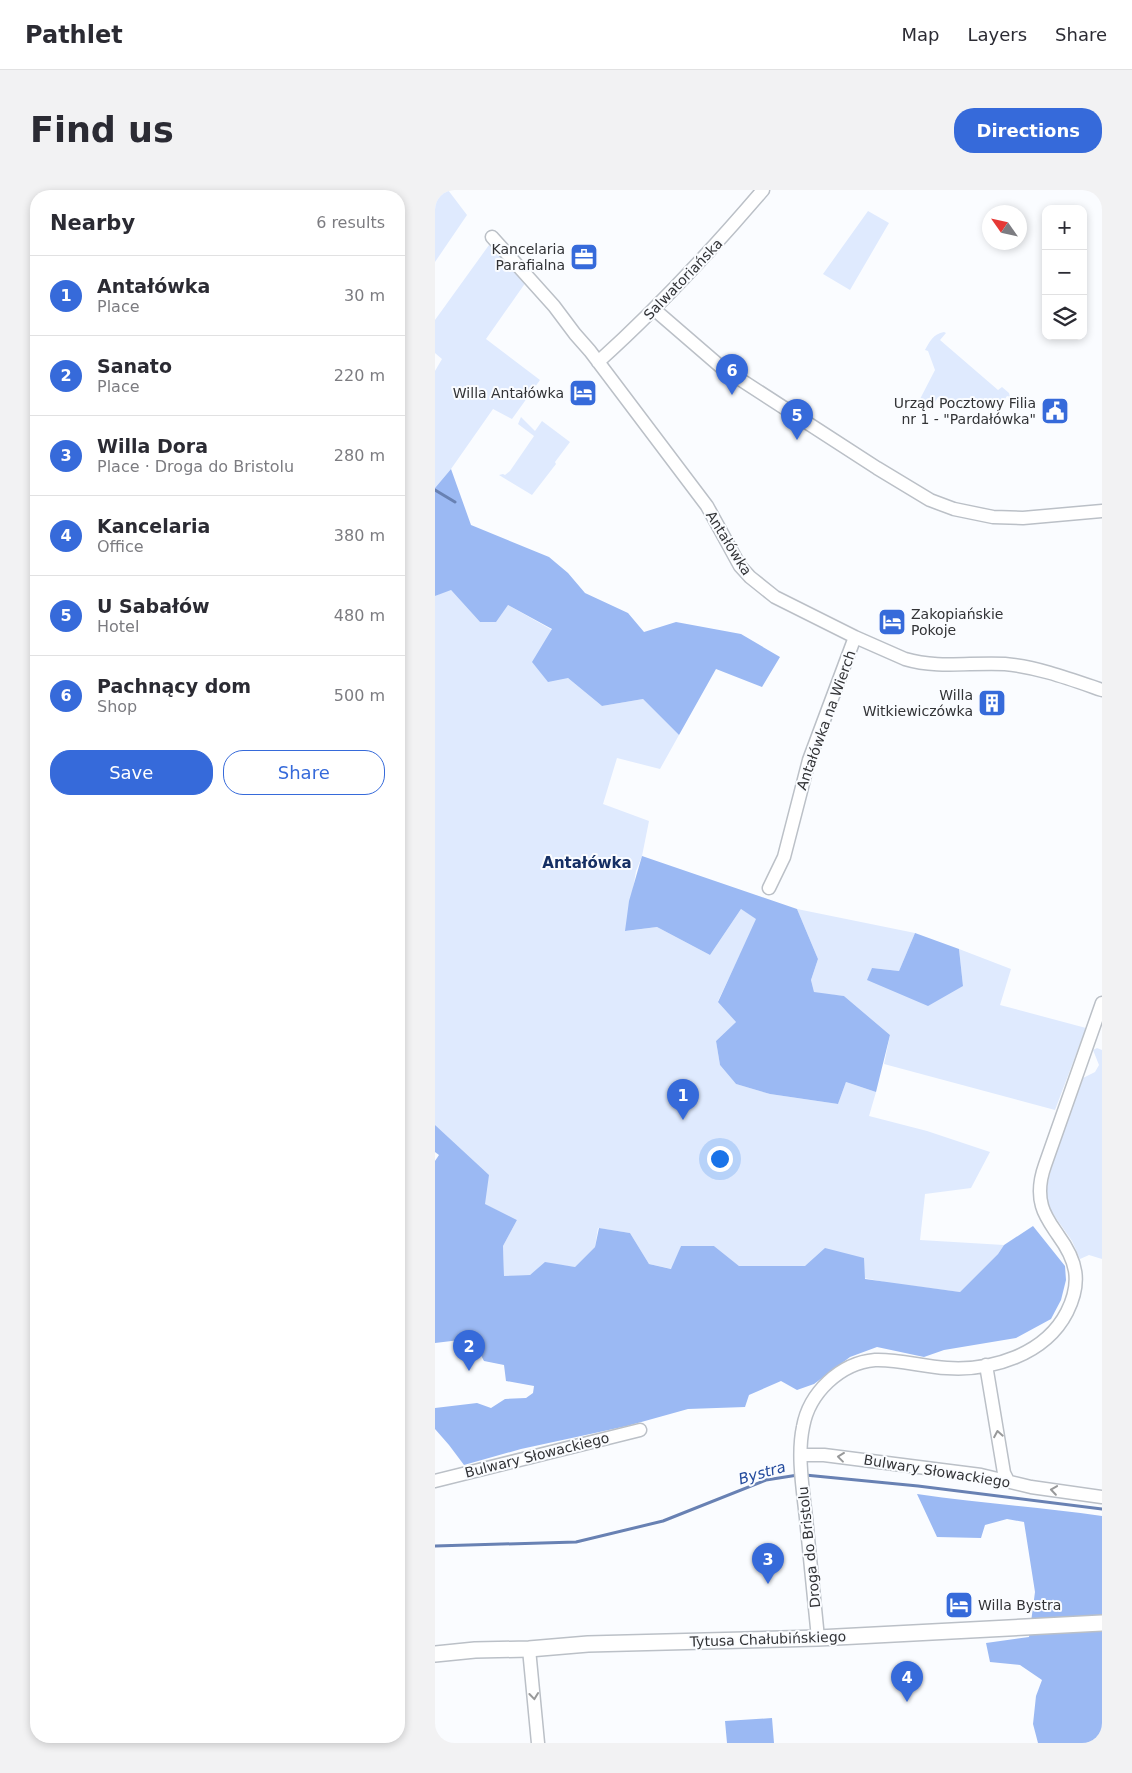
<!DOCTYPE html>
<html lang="en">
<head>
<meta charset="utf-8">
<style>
	:root { --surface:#fff; --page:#f2f2f3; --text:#2b2b33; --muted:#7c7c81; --line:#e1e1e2; --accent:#366ada }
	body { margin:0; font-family:"DejaVu Sans",sans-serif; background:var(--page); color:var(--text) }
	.controls { position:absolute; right:15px; top:15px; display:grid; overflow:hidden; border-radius:10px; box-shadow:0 2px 8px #0003 }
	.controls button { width:45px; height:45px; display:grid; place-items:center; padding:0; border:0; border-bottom:1px solid var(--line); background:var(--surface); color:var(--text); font:25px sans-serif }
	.compass { position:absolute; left:547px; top:15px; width:45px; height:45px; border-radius:50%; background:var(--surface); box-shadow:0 2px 8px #0003; rotate:304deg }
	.you { position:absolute; left:284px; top:968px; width:18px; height:18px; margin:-12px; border:4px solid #fff; border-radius:50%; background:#1a73e8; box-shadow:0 0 0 8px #1a73e833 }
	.badge { display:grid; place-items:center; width:32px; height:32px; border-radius:50%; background:var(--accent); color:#fff; font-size:16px; font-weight:700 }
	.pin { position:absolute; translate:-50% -41px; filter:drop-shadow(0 1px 2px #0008) }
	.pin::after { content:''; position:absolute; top:26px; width:18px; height:15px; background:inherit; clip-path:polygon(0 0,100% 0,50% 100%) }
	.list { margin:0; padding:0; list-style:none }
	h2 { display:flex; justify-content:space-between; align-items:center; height:65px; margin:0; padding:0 20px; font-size:21px }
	h2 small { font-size:16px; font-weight:400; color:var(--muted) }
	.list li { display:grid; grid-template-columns:32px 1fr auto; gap:15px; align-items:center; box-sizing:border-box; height:80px; padding:0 20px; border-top:1px solid var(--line) }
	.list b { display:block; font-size:19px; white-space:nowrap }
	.list p { margin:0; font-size:16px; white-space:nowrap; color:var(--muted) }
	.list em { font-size:16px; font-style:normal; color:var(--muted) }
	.actions { display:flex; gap:10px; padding:15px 20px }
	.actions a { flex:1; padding:11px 0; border:1px solid var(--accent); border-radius:20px; text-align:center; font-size:18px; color:var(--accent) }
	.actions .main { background:var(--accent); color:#fff }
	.icon { flex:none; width:28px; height:28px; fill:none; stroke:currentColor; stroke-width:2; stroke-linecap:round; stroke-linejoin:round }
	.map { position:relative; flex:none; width:667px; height:1553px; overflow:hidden; border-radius:20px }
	header { display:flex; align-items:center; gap:30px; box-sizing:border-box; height:70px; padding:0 25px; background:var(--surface); border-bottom:1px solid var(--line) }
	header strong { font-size:24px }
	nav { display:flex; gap:28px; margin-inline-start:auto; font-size:18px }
	.intro { display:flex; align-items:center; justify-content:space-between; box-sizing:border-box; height:120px; padding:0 30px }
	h1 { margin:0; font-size:35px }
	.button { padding:12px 22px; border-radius:20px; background:var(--accent); color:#fff; font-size:18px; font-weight:700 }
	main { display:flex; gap:30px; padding:0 30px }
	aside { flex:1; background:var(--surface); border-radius:20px; box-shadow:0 2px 8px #0003 }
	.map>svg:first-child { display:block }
	.green { fill:#dfeafe }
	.forest { fill:#9bb9f3 }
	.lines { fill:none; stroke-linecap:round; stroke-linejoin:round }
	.stream { stroke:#6881b3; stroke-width:3 }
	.minor-casing { stroke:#bbc0c7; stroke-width:15 }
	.tertiary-casing { stroke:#bbc0c7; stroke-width:18 }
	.minor { stroke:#fff; stroke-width:12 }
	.tertiary { stroke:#fff; stroke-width:15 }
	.oneway { stroke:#98999a }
	.labels { text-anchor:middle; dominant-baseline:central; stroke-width:4; stroke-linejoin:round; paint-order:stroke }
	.poi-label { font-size:14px; fill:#323336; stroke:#fafcff; text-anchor:end }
	.street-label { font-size:14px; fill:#323336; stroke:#fafcff }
	.neighbourhood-label { font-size:15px; font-weight:bold; fill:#152f64; stroke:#fafcff }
	.water-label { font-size:15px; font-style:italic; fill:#244b9d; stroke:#fafcff }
</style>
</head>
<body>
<header>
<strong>Pathlet</strong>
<nav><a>Map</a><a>Layers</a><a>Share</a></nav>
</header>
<div class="intro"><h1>Find us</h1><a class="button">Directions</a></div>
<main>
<aside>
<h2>Nearby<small>6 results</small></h2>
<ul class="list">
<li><span class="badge">1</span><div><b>Antałówka</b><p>Place</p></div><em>30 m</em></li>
<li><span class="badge">2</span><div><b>Sanato</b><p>Place</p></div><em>220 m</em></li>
<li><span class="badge">3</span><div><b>Willa Dora</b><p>Place · Droga do Bristolu</p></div><em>280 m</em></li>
<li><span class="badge">4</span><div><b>Kancelaria</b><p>Office</p></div><em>380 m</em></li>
<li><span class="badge">5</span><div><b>U Sabałów</b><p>Hotel</p></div><em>480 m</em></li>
<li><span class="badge">6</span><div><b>Pachnący dom</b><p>Shop</p></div><em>500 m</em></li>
</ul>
<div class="actions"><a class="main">Save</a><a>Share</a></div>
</aside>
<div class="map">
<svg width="667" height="1553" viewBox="0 0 667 1553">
	<rect width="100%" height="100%" fill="#fafcff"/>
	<path class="green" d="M0,0H13L32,25L0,72Z
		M433,21L454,33L415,100L388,84Z
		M54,55L91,92L51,149L105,190L77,229L58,219L16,279L0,298V181L7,169L0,163V130Z
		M509,142L511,143L505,150L563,200L567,197L574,203L575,207L572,206C560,225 553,217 536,214L535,216L503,207L498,215L484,211L500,180L493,161L490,160C495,151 498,144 509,142Z
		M86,227L100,241L107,231L135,252L120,272L121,274L97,305L64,285L68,284L70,285L75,281L99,246L83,234Z
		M15,399L45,432L73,415L117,440L133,488L167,516L208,509L244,545L225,579L182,568L168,614L214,631L207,666L201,681L191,741L222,737L275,765L306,719L322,729L283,811L301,832L281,851L285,875L301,894L335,904L403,914L411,892L441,902L434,926L492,941L555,962L536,998L490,1004L485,1050L569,1055L563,1064L525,1102L454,1093L370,1076H304L279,1056H246L237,1079L214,1074L195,1043L163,1038L160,1057L140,1077L110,1073L95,1085L69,1086L68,1056L82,1030L49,1014L0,935V406Z
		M362,719L480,743L464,781L437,778L528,796L524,759L576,779L565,815L651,838L620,920L449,874L455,845L409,806L379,803L376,790L383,769Z
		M662,858L667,860V1069L654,1065L645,1069L637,1051L616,1021L611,1005L614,987L619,969L648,888L660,882L664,875L658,860Z"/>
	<path class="forest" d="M16,279L36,335L114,367L133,383L150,403L193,423L209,442L241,432L306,444L345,467L327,497L281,479L244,545L208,509L167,516L133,488L113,492L97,472L117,439L73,415L61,432H45L16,400L0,406V298Z
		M207,666L362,719L383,769L376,790L379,802L409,806L455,845L441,902L411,892L403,914L335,904L301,894L285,875L281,851L301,832L283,812L321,729L306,719L275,765L222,737L190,741L194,711Z
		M480,743L524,759L528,796L493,816L432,790L437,778L464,781Z
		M0,935L54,985L50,1014L82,1030L68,1056L69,1086L95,1085L110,1072L140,1077L160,1057L164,1038L195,1043L214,1074L236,1079L246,1056H279L304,1076H370L390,1058L429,1068L430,1089L525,1102L563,1064L569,1055L598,1036L630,1076L631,1090L626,1110L616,1129L581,1148L509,1160L489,1167L442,1157L415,1167L379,1194L362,1200L346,1191L314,1205L310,1217L253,1219L192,1236L86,1259L29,1275L14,1255L0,1239V1218L42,1213L56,1218L70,1209L91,1208L98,1203L99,1196L71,1191L69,1175L49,1171L42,1158L33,1149L0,1153V971L4,965L0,962Z
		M482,1304C543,1313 605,1317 667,1326V1553H603L598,1534L601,1506L607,1490L585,1475L555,1472L551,1453L594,1447L600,1402L589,1332L572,1329L550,1335L546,1348L502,1347Z
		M337,1528L339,1553H292L290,1531Z"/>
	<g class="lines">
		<path class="stream" d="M0,300L20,312
			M370,1285L483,1296L667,1319
			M0,1356L141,1352L228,1331L331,1290L363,1285"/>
		<defs>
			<path id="minor" d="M57,47L119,116L140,144L155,161L272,316L305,376L315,387L340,407L420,447L470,469C503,479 536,472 570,474C603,477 635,489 667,500
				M220,120L286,177L442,278L495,310L519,319L558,327L588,328L667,321
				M163,172C223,118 276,61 328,0
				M334,698L349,667L374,570L420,447
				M551,1175L569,1283L573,1291
				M366,1265H389L546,1285L596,1297L667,1307
				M0,1291L205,1240
				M383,1448C379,1408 375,1368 371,1328C368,1300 362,1265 368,1237C374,1203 405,1173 440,1170C464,1169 488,1177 512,1178C556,1181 610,1165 632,1122C647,1092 642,1071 623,1045C617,1036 610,1027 607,1016C603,1002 605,989 610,975L667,813
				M94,1459L103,1553"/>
			<path id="tertiary" d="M0,1464L40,1460L94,1459L153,1454L383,1448L667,1433"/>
		</defs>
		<use href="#minor" class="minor-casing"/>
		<use href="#tertiary" class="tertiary-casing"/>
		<use href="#minor" class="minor"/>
		<use href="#tertiary" class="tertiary"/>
	</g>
	<defs><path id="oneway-chevron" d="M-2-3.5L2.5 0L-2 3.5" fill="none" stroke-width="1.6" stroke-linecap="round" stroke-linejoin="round" transform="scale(1.25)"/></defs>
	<g class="oneway">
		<use href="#oneway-chevron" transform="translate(563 1244) rotate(-100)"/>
		<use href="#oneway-chevron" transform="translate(406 1267) rotate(-173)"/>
		<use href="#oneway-chevron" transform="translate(619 1300) rotate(-172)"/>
		<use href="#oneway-chevron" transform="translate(99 1506) rotate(84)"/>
	</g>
	<defs>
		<symbol id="office-square" viewBox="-11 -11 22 22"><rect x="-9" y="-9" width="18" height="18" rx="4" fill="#366ada" stroke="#fafcff"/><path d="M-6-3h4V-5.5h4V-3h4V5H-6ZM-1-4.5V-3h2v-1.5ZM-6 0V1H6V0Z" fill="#fff"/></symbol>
		<symbol id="hotel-square" viewBox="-11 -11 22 22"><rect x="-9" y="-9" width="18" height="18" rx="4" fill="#366ada" stroke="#fafcff"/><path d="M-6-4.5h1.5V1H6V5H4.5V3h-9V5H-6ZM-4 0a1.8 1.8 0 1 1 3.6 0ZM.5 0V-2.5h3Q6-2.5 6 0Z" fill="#fff"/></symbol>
		<symbol id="civic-square" viewBox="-11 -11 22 22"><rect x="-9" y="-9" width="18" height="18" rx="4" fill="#366ada" stroke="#fafcff"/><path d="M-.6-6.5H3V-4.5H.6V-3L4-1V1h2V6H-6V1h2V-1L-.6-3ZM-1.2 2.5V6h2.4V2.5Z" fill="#fff"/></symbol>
		<symbol id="building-square" viewBox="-11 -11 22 22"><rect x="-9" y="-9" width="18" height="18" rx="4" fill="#366ada" stroke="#fafcff"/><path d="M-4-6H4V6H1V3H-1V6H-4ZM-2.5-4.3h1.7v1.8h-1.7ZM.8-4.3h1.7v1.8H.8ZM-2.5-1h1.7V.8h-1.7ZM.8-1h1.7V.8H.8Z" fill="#fff"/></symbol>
	</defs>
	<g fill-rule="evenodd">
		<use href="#office-square" x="133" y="51" width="32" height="32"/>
		<use href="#hotel-square" x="132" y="187" width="32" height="32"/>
		<use href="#civic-square" x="604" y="205" width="32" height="32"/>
		<use href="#hotel-square" x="441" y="416" width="32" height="32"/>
		<use href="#building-square" x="541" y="497" width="32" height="32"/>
		<use href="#hotel-square" x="508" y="1399" width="32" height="32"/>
	</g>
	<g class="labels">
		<g class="poi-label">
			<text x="130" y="59">Kancelaria<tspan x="130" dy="16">Parafialna</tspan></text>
			<text x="129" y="203">Willa Antałówka</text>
			<text x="601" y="213">Urząd Pocztowy Filia<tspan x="601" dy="16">nr 1 - "Pardałówka"</tspan></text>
			<text x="476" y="424" text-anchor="start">Zakopiańskie<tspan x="476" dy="16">Pokoje</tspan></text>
			<text x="538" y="505">Willa<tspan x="538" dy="16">Witkiewiczówka</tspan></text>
			<text x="543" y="1415" text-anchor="start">Willa Bystra</text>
		</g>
		<g class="street-label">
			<text transform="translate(248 89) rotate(-46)">Salwatoriańska</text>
			<text transform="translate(294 353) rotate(58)">Antałówka</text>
			<text transform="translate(391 530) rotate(-70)">Antałówka na Wierch</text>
			<text transform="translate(102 1265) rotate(-14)">Bulwary Słowackiego</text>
			<text transform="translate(502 1281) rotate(9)">Bulwary Słowackiego</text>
			<text transform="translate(374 1357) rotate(-96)">Droga do Bristolu</text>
			<text transform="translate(333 1449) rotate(-2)">Tytusa Chałubińskiego</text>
		</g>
		<g class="neighbourhood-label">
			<text x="152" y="673">Antałówka</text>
		</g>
		<g class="water-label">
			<text transform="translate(327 1283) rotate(-16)">Bystra</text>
		</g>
	</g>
</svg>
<div class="controls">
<button>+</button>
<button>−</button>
<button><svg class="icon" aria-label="layers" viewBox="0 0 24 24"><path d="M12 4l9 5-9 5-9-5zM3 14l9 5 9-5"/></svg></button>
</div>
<svg class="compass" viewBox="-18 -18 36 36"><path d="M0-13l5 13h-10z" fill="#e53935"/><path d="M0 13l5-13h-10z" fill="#7c7c81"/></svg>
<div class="you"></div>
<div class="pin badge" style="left:248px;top:930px">1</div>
<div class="pin badge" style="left:34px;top:1181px">2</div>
<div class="pin badge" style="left:333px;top:1394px">3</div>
<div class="pin badge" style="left:472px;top:1512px">4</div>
<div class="pin badge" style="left:362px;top:250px">5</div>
<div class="pin badge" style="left:297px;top:205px">6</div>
</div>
</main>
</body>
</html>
